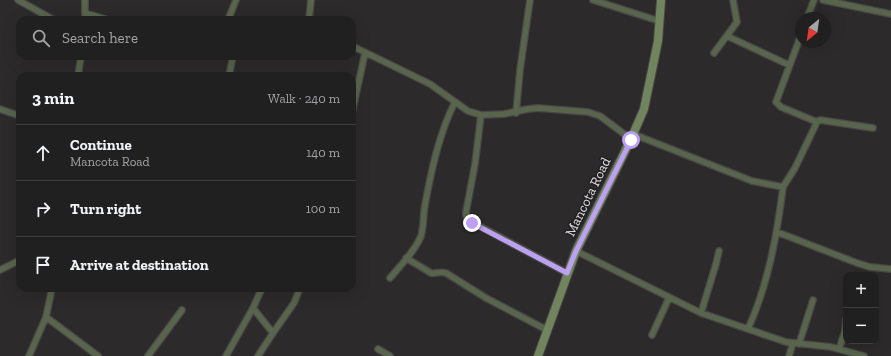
<!DOCTYPE html>
<html lang="en">
<head>
<meta charset="utf-8">
<style>
	:root { --surface:#212020; --page:#292829; --text:#f1f3f6; --muted:#a2a3a5; --line:#3e3e3e }
	body { margin:0; font-family:"Zilla Slab",serif; background:var(--page); color:var(--text) }
	.controls { position:absolute; right:12px; bottom:12px; display:grid; overflow:hidden; border-radius:8px; box-shadow:0 4px 16px #0002 }
	.controls button { width:36px; height:36px; display:grid; place-items:center; padding:0; border:0; border-bottom:1px solid var(--line); background:var(--surface); color:var(--text); font:20px sans-serif }
	.compass { position:absolute; left:795px; top:12px; width:36px; height:36px; border-radius:50%; background:var(--surface); box-shadow:0 4px 16px #0002; rotate:209deg }
	.stop { position:absolute; width:12px; height:12px; margin:-9px; border:3px solid #bca0f2; border-radius:50%; background:#fff }
	.stop.end { background:#bca0f2; border-color:#fff; box-shadow:0 1px 4px #0008 }
	.list { margin:0; padding:0; list-style:none }
	h2 { display:flex; justify-content:space-between; align-items:center; height:52px; margin:0; padding:0 16px; font-size:17px }
	h2 small { font-size:13px; font-weight:400; color:var(--muted) }
	.list li { display:grid; grid-template-columns:26px 1fr auto; gap:12px; align-items:center; box-sizing:border-box; height:56px; padding:0 16px; border-top:1px solid var(--line) }
	.list b { display:block; font-size:15px; white-space:nowrap }
	.list p { margin:0; font-size:13px; white-space:nowrap; color:var(--muted) }
	.list em { font-size:13px; font-style:normal; color:var(--muted) }
	.icon { flex:none; width:22px; height:22px; fill:none; stroke:currentColor; stroke-width:2; stroke-linecap:round; stroke-linejoin:round }
	.map { position:relative; flex:none; width:891px; height:356px; overflow:hidden }
	.search { position:absolute; background:var(--surface); box-shadow:0 4px 16px #0002; left:16px; top:16px; width:340px; height:44px; display:flex; align-items:center; gap:10px; box-sizing:border-box; padding:0 14px; border-radius:12px; color:var(--muted); font-size:15px }
	.panel { position:absolute; background:var(--surface); box-shadow:0 4px 16px #0002; left:16px; top:72px; width:340px; height:220px; border-radius:12px }
	.map>svg:first-child { display:block }
	.lines { fill:none; stroke-linecap:round; stroke-linejoin:round }
	.minor-casing { stroke:#494748; stroke-width:8 }
	.secondary-casing { stroke:#494748; stroke-width:10 }
	.minor { stroke:#58644b; stroke-width:5.5 }
	.secondary { stroke:#70845d; stroke-width:8 }
	.route { stroke:#bca0f2; stroke-width:5 }
	.labels { text-anchor:middle; dominant-baseline:central; stroke-width:3; stroke-linejoin:round; paint-order:stroke }
	.street-label { font-size:14px; fill:#e0dedf; stroke:#222022 }
</style>
</head>
<body>
<div class="map">
<svg width="891" height="356" viewBox="0 0 891 356">
	<rect width="100%" height="100%" fill="#2c2a2b"/>
	<g class="lines">
		<defs>
			<path id="minor" d="M18,0L54,20
				M593,0L659,21
				M823,0L891,14
				M85,13L108,20
				M807,18L814,0
				M85,20V0
				M228,20L236,0
				M309,20L311,0
				M801,35L776,102L781,107L817,122
				M727,36L789,65
				M352,46L430,84L468,111L481,115L504,114L528,109L538,108L588,112L600,116L631,139
				M714,53L737,22L733,0
				M78,76L81,56
				M229,76L233,56
				M0,109L20,116
				M352,113L365,53
				M516,113L520,70L530,0
				M481,115L475,164L466,212V216L468,220L567,273
				M633,134L752,181L783,187L795,168L817,122L820,120L873,128
				M777,232L857,263L870,267L891,269
				M576,251L701,313L786,342L831,347L864,356
				M406,258L431,273C436,274 440,271 446,273L486,298L547,330
				M0,270L20,260
				M390,278C401,265 415,251 421,236C424,226 423,215 425,205C431,172 439,133 455,102
				M701,313L716,264L719,251
				M46,317L98,356
				M748,329C768,285 777,235 783,187
				M273,333L294,303L300,288
				M652,335L669,298
				M799,344L813,300
				M378,349L390,356
				M839,349L845,331L846,319
				M29,356L46,317L52,288
				M148,356L182,310
				M226,356L253,308
				M258,356L273,333L253,308L262,288
				M789,356L793,343"/>
			<path id="secondary" d="M538,356L576,251L631,139L644,109L658,41L661,0"/>
		</defs>
		<use href="#minor" class="minor-casing"/>
		<use href="#secondary" class="secondary-casing"/>
		<use href="#minor" class="minor"/>
		<use href="#secondary" class="secondary"/>
	</g>
	<g class="lines">
		<path class="route" d="M472,223L567,273L576,251L631,140"/>
	</g>
	<g class="labels">
		<g class="street-label">
			<text transform="translate(588 197) rotate(-64)">Mancota Road</text>
		</g>
	</g>
</svg>
<div class="controls">
<button>+</button>
<button>−</button>
</div>
<svg class="compass" viewBox="-18 -18 36 36"><path d="M0-13l5 13h-10z" fill="#e53935"/><path d="M0 13l5-13h-10z" fill="#a2a3a5"/></svg>
<div class="stop" style="left:631px;top:140px"></div>
<div class="stop end" style="left:472px;top:223px"></div>
<div class="search"><svg class="icon" aria-label="search" viewBox="0 0 24 24"><circle cx="10" cy="10" r="6"/><path d="M15 15l6 6"/></svg>Search here</div>
<section class="panel">
<h2>3 min<small>Walk · 240 m</small></h2>
<ul class="list">
<li><svg class="icon" aria-label="ahead" viewBox="0 0 24 24"><path d="M12 20V5M6 11l6-6 6 6"/></svg><div><b>Continue</b><p>Mancota Road</p></div><em>140 m</em></li>
<li><svg class="icon" aria-label="right" viewBox="0 0 24 24"><path d="M7 20v-9h11M14 6l5 5-5 5"/></svg><div><b>Turn right</b></div><em>100 m</em></li>
<li><svg class="icon" aria-label="arrive" viewBox="0 0 24 24"><path d="M6 21V4h12l-3 4 3 4H6"/></svg><div><b>Arrive at destination</b></div></li>
</ul>
</section>
</div>
</body>
</html>
